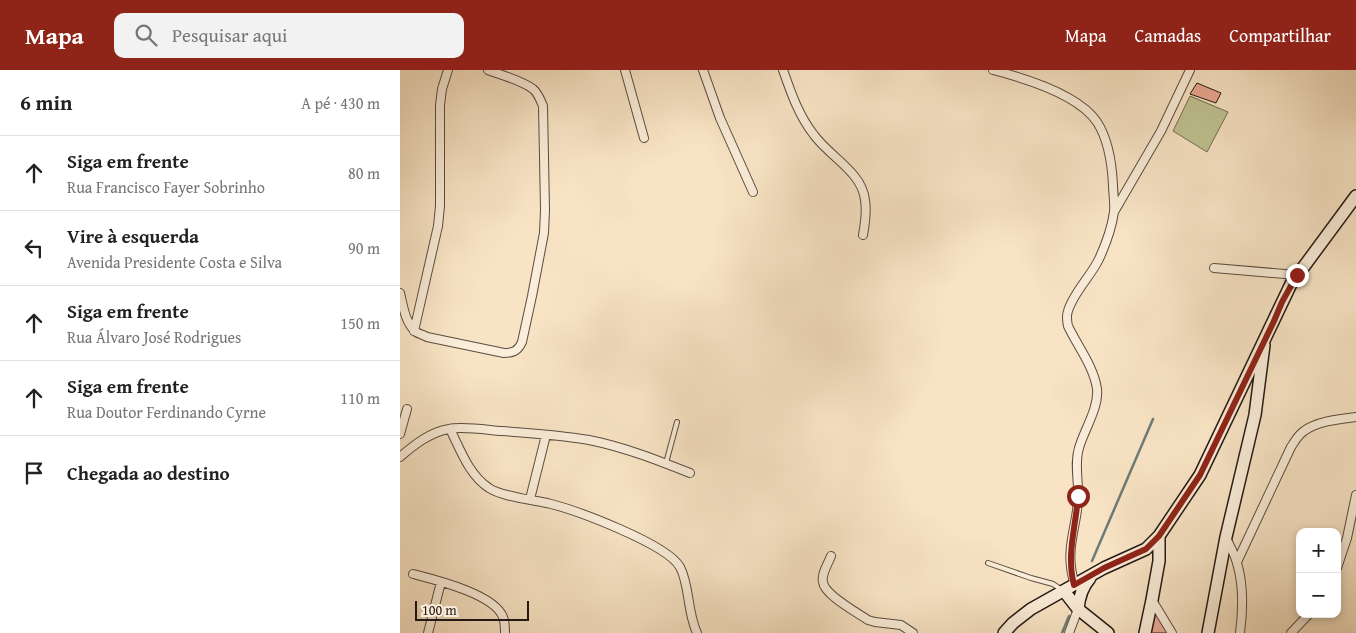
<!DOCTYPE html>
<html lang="pt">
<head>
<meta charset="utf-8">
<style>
	:root { --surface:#fff; --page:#f2f2f2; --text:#222; --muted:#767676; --line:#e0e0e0; --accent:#8f2418 }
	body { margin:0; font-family:"Gentium Book Plus",serif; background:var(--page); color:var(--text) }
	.controls { position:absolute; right:15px; bottom:15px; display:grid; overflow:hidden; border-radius:10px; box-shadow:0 2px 8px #0003 }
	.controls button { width:45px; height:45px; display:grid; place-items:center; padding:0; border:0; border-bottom:1px solid var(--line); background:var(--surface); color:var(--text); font:25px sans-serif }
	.scale { position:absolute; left:15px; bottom:12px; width:114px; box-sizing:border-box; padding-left:5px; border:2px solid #251914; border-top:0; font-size:14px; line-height:18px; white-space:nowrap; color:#251914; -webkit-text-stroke:4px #faedd9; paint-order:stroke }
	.stop { position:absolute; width:15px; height:15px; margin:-11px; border:4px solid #8f2418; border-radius:50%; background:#fff }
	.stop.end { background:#8f2418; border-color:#fff; box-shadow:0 1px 5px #0008 }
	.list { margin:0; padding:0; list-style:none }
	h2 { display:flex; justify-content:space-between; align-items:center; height:65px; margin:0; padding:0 20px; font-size:21px }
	h2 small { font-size:16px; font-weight:400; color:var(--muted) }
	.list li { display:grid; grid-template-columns:32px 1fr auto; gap:15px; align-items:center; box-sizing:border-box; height:75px; padding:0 20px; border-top:1px solid var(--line) }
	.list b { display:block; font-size:19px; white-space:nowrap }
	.list p { margin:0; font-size:16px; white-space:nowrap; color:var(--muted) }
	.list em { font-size:16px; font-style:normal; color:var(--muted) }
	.icon { flex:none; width:28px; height:28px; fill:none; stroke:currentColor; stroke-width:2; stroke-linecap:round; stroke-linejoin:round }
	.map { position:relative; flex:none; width:956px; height:563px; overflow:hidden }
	header { display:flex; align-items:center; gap:30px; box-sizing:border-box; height:70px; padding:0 25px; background:var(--accent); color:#fff }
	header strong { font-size:24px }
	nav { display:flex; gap:28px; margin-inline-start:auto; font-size:18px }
	.search { width:350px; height:45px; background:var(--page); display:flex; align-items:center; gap:12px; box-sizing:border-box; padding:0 18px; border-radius:10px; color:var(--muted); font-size:19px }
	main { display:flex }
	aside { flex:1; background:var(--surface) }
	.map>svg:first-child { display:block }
	.green { fill:#c0c392; stroke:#726e53 }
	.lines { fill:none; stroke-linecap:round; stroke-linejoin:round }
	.stream { stroke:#6d7c75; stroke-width:2.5 }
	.building { fill:#eaa994; stroke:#251914 }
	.lane-casing { stroke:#5a4c40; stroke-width:6 }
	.street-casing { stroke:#5a4c40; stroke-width:10 }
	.secondary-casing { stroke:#251914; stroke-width:14 }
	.lane { stroke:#faedd9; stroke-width:4 }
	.street { stroke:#faedd9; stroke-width:8 }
	.secondary { stroke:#faedd9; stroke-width:11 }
	.route { stroke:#8f2418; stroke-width:6 }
</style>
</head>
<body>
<header>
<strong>Mapa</strong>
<div class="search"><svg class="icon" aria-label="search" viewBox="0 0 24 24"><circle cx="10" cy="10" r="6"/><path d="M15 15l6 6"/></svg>Pesquisar aqui</div>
<nav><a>Mapa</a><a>Camadas</a><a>Compartilhar</a></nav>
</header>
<main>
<aside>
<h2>6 min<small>A pé · 430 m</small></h2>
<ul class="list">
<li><svg class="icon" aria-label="ahead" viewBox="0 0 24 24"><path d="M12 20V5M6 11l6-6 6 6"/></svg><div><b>Siga em frente</b><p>Rua Francisco Fayer Sobrinho</p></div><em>80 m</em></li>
<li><svg class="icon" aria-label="left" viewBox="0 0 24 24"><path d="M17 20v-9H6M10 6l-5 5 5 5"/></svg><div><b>Vire à esquerda</b><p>Avenida Presidente Costa e Silva</p></div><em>90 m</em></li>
<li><svg class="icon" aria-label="ahead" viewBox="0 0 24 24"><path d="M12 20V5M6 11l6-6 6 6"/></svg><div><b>Siga em frente</b><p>Rua Álvaro José Rodrigues</p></div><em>150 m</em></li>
<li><svg class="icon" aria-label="ahead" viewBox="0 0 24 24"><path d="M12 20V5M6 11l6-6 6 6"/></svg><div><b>Siga em frente</b><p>Rua Doutor Ferdinando Cyrne</p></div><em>110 m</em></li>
<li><svg class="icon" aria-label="arrive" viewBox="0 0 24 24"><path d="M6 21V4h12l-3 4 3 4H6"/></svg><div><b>Chegada ao destino</b></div></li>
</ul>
</aside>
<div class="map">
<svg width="956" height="563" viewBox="0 0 956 563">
	<rect width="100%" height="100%" fill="#f8e4c5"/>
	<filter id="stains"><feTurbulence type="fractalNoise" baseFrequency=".004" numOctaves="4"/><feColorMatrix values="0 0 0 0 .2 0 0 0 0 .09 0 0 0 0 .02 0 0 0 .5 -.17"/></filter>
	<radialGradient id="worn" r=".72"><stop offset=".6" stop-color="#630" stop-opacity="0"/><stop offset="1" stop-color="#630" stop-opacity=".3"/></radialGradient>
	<path class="green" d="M790,26L828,42L807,82L773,61Z"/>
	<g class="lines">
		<path class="stream" d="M692,491L753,349
			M662,563L669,546"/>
	</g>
	<path class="building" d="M797,13L821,23L816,33L790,24Z
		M755,541L768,563H748Z"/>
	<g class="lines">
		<defs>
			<path id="lane" d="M266,393L277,352
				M588,493L631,508L653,514L662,520"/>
			<path id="street" d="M225,0L244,68
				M303,0L320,48L353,122
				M383,0C391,23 399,46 414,65C430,87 462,102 465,130C467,142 465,154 463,165
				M593,0C624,8 679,25 697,52C708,69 712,95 713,115C713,124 715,133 714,142C712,156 705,176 699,189C691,206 673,223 668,241C666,246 667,251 668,256C678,277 694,297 697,319C699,338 684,360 679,378C674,394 679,411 678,428C678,442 674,455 672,469C669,485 670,500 675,515
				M714,142L761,61L790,0
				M814,198L897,205
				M0,223C3,235 5,253 16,262C19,264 24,265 27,267L104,283C113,283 118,281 122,272L132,226L144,163L145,140L143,36C140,29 138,23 133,19C121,10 101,5 88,0
				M14,261L38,156L40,136V35L42,19L48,0
				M50,359C60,379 69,405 89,418C102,427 135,430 151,434C178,441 267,474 280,497C290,516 287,542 297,563
				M0,364L7,339
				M0,387C14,375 30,362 49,359C62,356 88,360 102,361C131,363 160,365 189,370C224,377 257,390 290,403
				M130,429L146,365
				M826,468C830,476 835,485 837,493C844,516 843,540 840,563
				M431,486C428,494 421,504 423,512C424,525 458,543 468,550L475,552L501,555L513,563
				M837,492L891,377C895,371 898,365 904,361C918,351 940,349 956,347
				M937,498L947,468L956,425
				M13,504C36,510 94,524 103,547C105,552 105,558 105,563
				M752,530L772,563
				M28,563L41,512
				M669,563L678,539
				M891,563L909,544"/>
			<path id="secondary" d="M664,521L678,539L708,563
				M678,539C679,527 682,517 690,508
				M604,563L613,553L631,539L704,498L746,479L759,466L800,405L891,214L956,126
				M745,563L752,530L759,491V466
				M808,563L826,467L855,345L864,275"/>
		</defs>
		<use href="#lane" class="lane-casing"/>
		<use href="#street" class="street-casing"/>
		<use href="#secondary" class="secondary-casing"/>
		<use href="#lane" class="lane"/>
		<use href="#street" class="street"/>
		<use href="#secondary" class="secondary"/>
	</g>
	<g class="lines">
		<path class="route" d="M678,426C676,457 666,484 674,515L704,498L746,479L759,466L800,405L874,251L882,232L897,205"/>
	</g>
	<rect width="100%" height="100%" filter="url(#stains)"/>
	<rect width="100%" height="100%" fill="url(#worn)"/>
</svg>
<div class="controls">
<button>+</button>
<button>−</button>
</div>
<div class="scale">100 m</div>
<div class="stop" style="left:678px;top:426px"></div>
<div class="stop end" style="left:897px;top:205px"></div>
</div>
</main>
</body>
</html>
